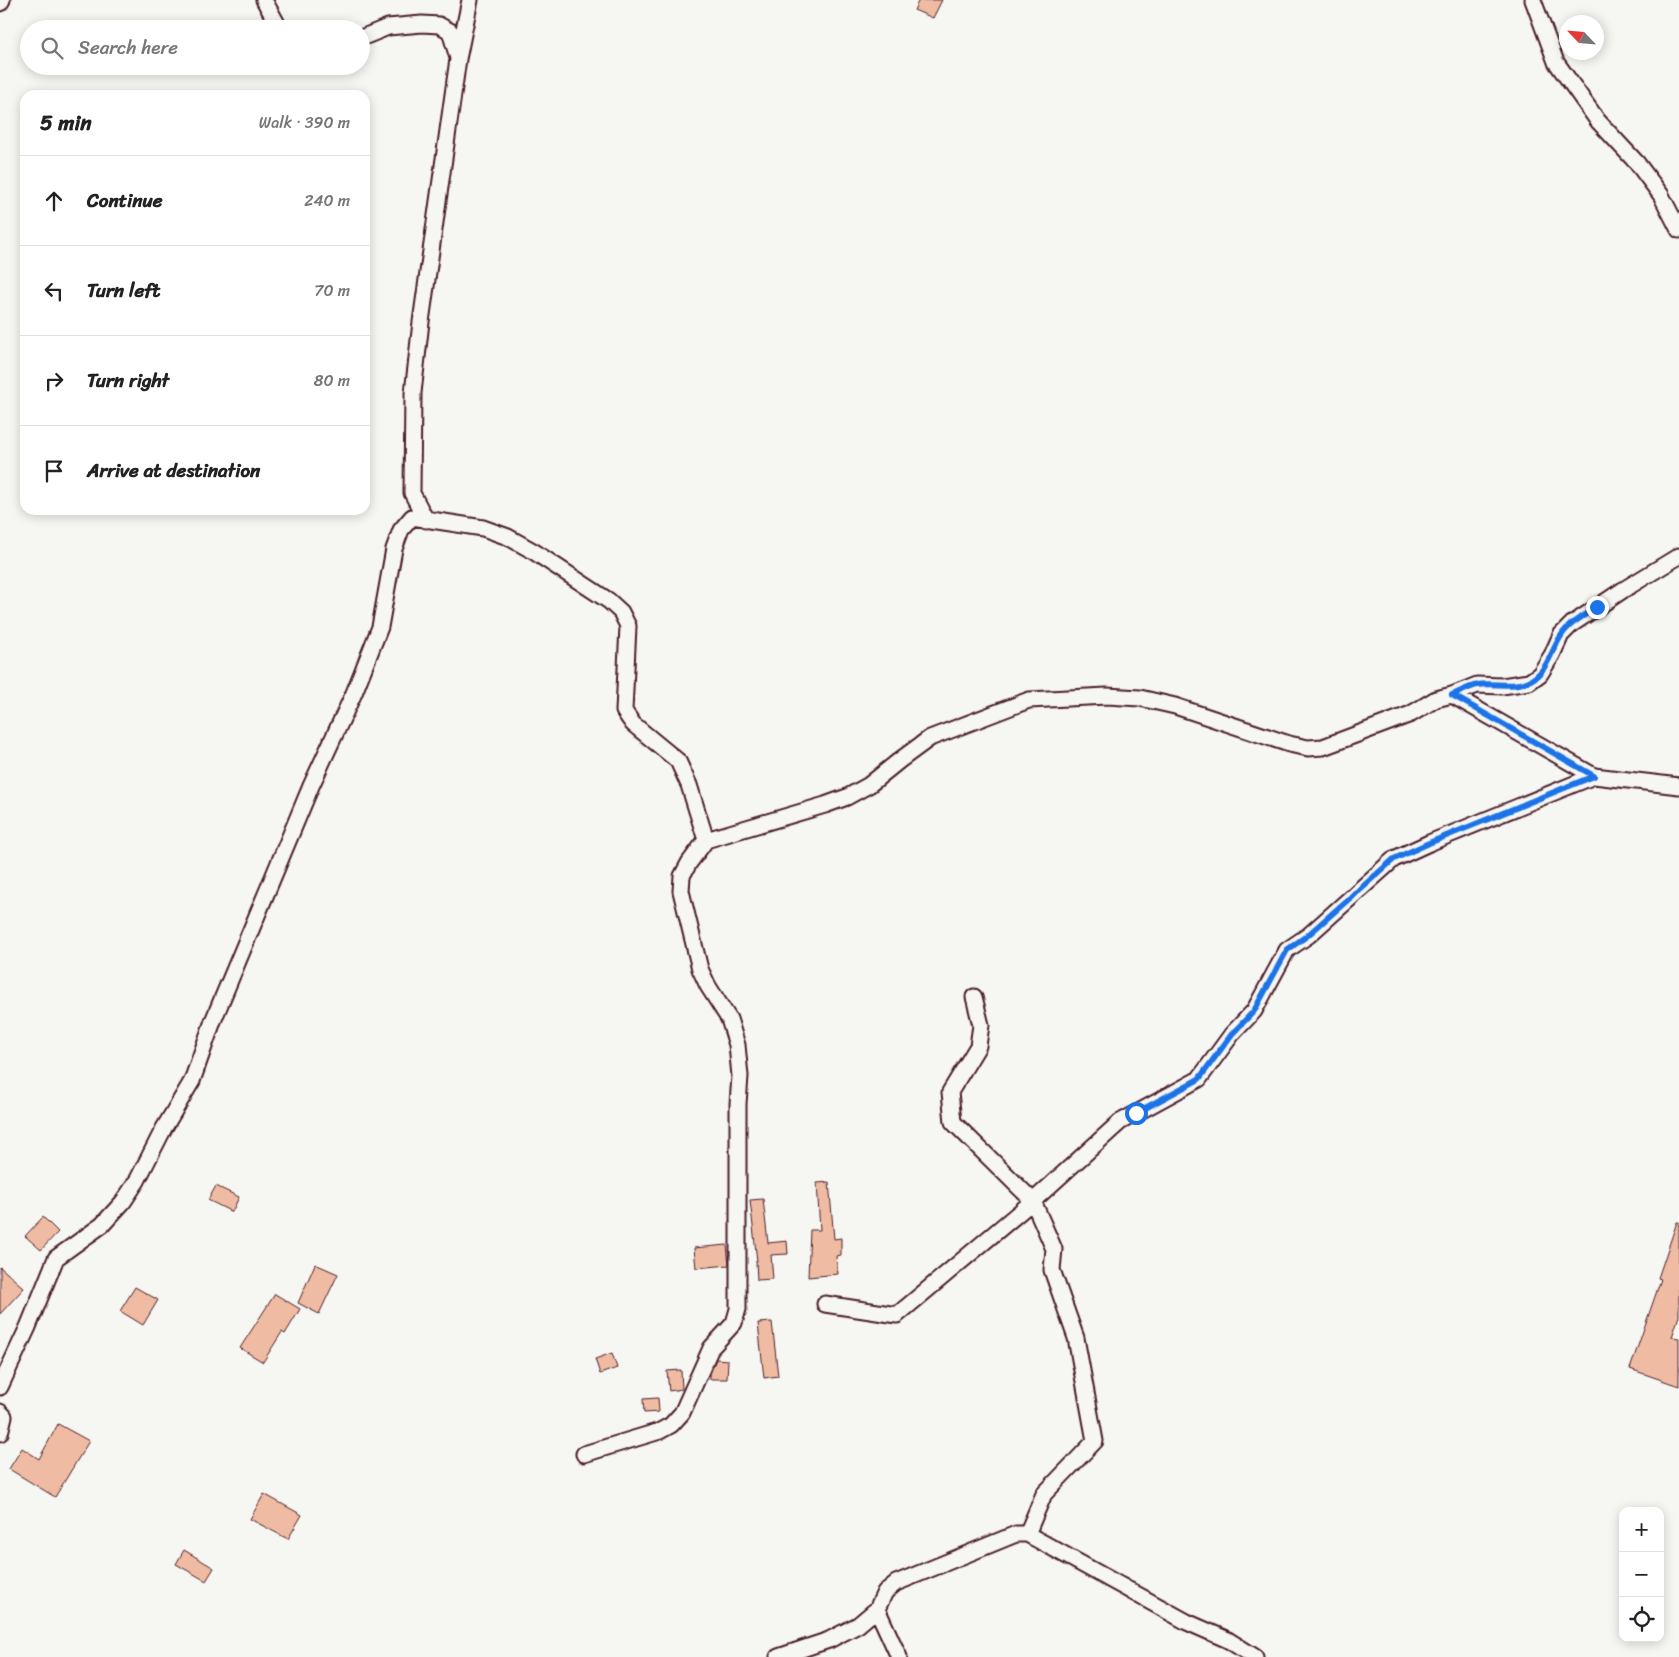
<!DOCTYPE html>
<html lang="en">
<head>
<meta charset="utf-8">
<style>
	:root { --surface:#fff; --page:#f2f2f2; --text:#222; --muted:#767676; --line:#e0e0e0 }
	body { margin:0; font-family:Sriracha,sans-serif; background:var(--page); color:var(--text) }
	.controls { position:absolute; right:15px; bottom:15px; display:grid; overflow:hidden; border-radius:10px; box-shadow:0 2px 12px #0003 }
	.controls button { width:45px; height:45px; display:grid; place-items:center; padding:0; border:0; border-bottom:1px solid var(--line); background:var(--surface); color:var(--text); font:25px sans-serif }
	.compass { position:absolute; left:1559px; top:15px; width:45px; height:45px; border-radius:50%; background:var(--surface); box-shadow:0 2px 12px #0003; rotate:296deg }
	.stop { position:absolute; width:15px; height:15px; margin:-11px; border:4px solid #1a73e8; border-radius:50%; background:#fff }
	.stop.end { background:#1a73e8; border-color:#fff; box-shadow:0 1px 5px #0008 }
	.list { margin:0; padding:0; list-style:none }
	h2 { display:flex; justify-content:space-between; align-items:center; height:65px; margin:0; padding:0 20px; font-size:21px }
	h2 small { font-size:16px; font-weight:400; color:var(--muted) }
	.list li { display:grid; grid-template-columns:32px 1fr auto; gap:15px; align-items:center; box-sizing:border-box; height:90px; padding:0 20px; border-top:1px solid var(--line) }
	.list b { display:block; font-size:19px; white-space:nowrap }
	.list em { font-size:16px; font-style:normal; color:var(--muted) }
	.icon { flex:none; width:28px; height:28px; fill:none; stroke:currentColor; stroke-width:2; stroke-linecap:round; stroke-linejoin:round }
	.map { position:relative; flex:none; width:1679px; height:1657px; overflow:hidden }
	.search { position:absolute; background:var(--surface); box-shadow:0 2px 12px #0003; left:20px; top:20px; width:350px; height:55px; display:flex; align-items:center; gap:12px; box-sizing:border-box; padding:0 18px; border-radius:28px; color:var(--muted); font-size:19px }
	.panel { position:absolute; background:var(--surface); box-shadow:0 2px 12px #0003; left:20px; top:90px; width:350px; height:425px; border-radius:15px }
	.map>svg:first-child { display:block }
	.building { fill:#efbba2; stroke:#4a1f2b }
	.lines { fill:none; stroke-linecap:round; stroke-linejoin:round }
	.minor-casing { stroke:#4a1f2b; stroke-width:19 }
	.minor { stroke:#f6f6f2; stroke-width:15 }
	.route { stroke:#1a73e8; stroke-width:6 }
</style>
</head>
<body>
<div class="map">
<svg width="1679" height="1657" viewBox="0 0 1679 1657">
	<rect width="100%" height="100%" fill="#f6f6f2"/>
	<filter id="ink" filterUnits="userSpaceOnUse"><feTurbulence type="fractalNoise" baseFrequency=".02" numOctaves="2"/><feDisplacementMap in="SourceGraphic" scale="10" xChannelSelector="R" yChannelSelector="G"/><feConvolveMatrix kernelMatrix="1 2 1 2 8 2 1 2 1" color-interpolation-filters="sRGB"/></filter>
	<g filter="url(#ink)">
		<path class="building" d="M919,0H942L933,18L914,10Z
			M829,1182L834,1239L841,1238V1255L836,1256L838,1274L808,1277L810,1230H820L817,1183Z
			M216,1186L239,1197L232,1212L208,1200Z
			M763,1199L768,1243L787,1241L788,1254L771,1255L773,1279L757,1280L756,1261H757L750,1200Z
			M43,1217L58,1232L41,1250L25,1236Z
			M1677,1222H1679V1316L1672,1337L1679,1338V1386L1630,1369L1661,1279L1658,1278Z
			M727,1245L729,1265L696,1268L694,1248Z
			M315,1264L338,1274L319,1314L298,1303Z
			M0,1267L24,1288L0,1314Z
			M135,1287L158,1300L143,1325L120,1311Z
			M275,1294L300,1309L285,1334L282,1332L263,1362L240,1348Z
			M772,1322L778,1376L764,1378L758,1323Z
			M612,1353L617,1368L600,1374L595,1359Z
			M716,1359L728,1360L727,1379H710V1374Z
			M681,1370L682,1389L669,1391L667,1371Z
			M658,1398L659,1412L644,1413L643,1399Z
			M58,1424L89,1441L55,1497L9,1469L22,1448L39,1459Z
			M264,1494L302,1515L288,1539L250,1519Z
			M184,1550L214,1568L206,1581L176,1564Z"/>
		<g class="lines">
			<defs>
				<path id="minor" d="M264,0L280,29
					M1533,0L1556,62L1598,121L1637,163L1661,195L1679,230
					M0,3L2,0
					M361,38L388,27L422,24L439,25L450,31L458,58
					M426,520L412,493L413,393L421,322L458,59L470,0
					M1452,695L1594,776
					M974,997L981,1025L978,1046L950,1092L953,1122L1033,1201L1054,1249L1052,1270L1076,1338L1095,1441L1044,1494L1027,1534
					M825,1304L897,1315L1033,1201L1120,1122L1199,1079L1232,1034L1254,1011L1287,950L1309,935L1394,859L1429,843L1594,776L1679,786
					M0,1387L28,1327L56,1258L102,1225L123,1202L137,1181L164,1128L192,1081L213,1021L311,786L354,693L380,627L394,549L401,530L412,517L483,528L508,537L533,551L609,601L621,612L628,626L624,711L633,724L678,761L689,785L706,840
					M0,1412L4,1416L0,1433
					M584,1454L660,1431L671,1425L682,1413L711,1348L734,1323L738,1309V1104L740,1076L737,1045L729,1019L708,986L700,969L681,891L682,876L689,863L706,840L825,805L847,797L869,785L900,760L930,738L1029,700L1107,696L1140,698L1175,706L1289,744L1308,748L1323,747L1411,714L1436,699L1452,695L1477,685L1502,686L1529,682L1540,674L1552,655L1561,635L1572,624L1623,590L1679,556
					M877,1609L899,1657
					M778,1657L829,1640L858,1625L877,1609L885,1592L896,1583L1016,1534H1027L1187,1622L1228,1640L1255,1657"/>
			</defs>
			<use href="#minor" class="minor-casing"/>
			<use href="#minor" class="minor"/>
		</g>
	</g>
	<g class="lines" filter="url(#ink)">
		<path class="route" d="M1136,1113L1199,1079L1232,1034L1254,1011L1287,950L1308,935L1394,859L1429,843L1594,776L1452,695C1460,692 1469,687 1477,685C1494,682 1515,689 1531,680C1548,670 1551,651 1561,636C1569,623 1585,615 1597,607"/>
	</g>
</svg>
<div class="controls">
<button>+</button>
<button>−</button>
<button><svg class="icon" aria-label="locate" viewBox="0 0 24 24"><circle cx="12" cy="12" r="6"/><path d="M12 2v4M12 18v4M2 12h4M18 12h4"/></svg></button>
</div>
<svg class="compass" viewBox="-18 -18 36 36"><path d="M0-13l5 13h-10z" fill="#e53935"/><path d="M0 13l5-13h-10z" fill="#767676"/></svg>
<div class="stop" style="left:1136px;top:1113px"></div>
<div class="stop end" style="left:1597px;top:607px"></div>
<div class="search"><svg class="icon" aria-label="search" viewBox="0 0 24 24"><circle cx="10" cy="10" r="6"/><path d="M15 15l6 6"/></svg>Search here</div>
<section class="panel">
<h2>5 min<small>Walk · 390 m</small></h2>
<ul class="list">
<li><svg class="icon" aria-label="ahead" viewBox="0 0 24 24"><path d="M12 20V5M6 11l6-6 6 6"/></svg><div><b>Continue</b></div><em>240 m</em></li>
<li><svg class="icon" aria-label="left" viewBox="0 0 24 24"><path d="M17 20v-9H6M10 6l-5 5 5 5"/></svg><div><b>Turn left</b></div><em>70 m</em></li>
<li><svg class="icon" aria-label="right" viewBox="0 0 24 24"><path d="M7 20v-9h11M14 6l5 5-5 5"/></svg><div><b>Turn right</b></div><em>80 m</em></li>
<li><svg class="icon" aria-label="arrive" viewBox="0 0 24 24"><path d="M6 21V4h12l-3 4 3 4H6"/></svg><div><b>Arrive at destination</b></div></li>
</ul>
</section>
</div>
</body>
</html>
